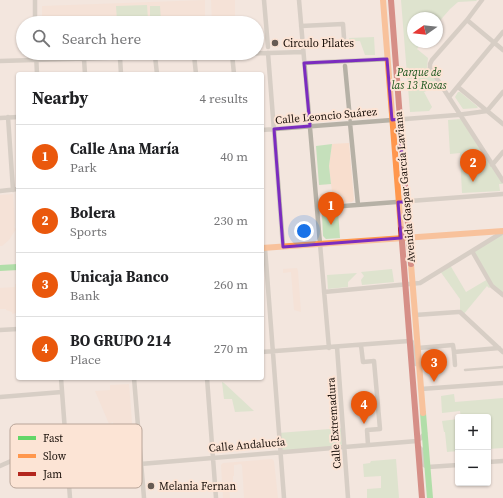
<!DOCTYPE html>
<html lang="en">
<head>
<meta charset="utf-8">
<style>
	:root { --surface:#fff; --page:#f6f6f6; --text:#202124; --muted:#757577; --line:#e0e0e0; --accent:#ea580c }
	body { margin:0; font-family:"Source Serif 4",serif; background:var(--page); color:var(--text) }
	.controls { position:absolute; right:12px; bottom:12px; display:grid; overflow:hidden; border-radius:4px; box-shadow:0 1px 3px #0004 }
	.controls button { width:36px; height:36px; display:grid; place-items:center; padding:0; border:0; border-bottom:1px solid var(--line); background:var(--surface); color:var(--text); font:20px sans-serif }
	.compass { position:absolute; left:407px; top:12px; width:36px; height:36px; border-radius:50%; background:var(--surface); box-shadow:0 1px 3px #0004; rotate:256deg }
	.you { position:absolute; left:304px; top:231px; width:14px; height:14px; margin:-10px; border:3px solid #fff; border-radius:50%; background:#1a73e8; box-shadow:0 0 0 6px #1a73e833 }
	.badge { display:grid; place-items:center; width:26px; height:26px; border-radius:50%; background:var(--accent); color:#fff; font-size:13px; font-weight:700 }
	.pin { position:absolute; translate:-50% -33px; filter:drop-shadow(0 1px 2px #0008) }
	.pin::after { content:''; position:absolute; top:21px; width:14px; height:12px; background:inherit; clip-path:polygon(0 0,100% 0,50% 100%) }
	.list { margin:0; padding:0; list-style:none }
	h2 { display:flex; justify-content:space-between; align-items:center; height:52px; margin:0; padding:0 16px; font-size:17px }
	h2 small { font-size:13px; font-weight:400; color:var(--muted) }
	.list li { display:grid; grid-template-columns:26px 1fr auto; gap:12px; align-items:center; box-sizing:border-box; height:64px; padding:0 16px; border-top:1px solid var(--line) }
	.list b { display:block; font-size:15px; white-space:nowrap }
	.list p { margin:0; font-size:13px; white-space:nowrap; color:var(--muted) }
	.list em { font-size:13px; font-style:normal; color:var(--muted) }
	.icon { flex:none; width:22px; height:22px; fill:none; stroke:currentColor; stroke-width:2; stroke-linecap:round; stroke-linejoin:round }
	.map { position:relative; flex:none; width:503px; height:498px; overflow:hidden }
	.search { position:absolute; background:var(--surface); box-shadow:0 1px 3px #0004; left:16px; top:16px; width:248px; height:44px; display:flex; align-items:center; gap:10px; box-sizing:border-box; padding:0 14px; border-radius:22px; color:var(--muted); font-size:15px }
	.panel { position:absolute; background:var(--surface); box-shadow:0 1px 3px #0004; left:16px; top:72px; width:248px; height:308px; border-radius:4px }
	.map>svg:first-child { display:block }
	.built { fill:#f8dece }
	.green { fill:#c5e0bb }
	.lines { fill:none; stroke-linecap:round; stroke-linejoin:round }
	.lane { stroke:#b6b1a6; stroke-width:2.5 }
	.street { stroke:#b6b1a6; stroke-width:4.5 }
	.fast { stroke:#63d668; stroke-width:6 }
	.slow { stroke:#ff974d; stroke-width:6 }
	.jam { stroke:#b3261e; stroke-width:6 }
	.marked { fill:none; stroke:#7b2cbf; stroke-width:3; stroke-linejoin:round }
	.poi-dot { fill:#665b54; stroke:#fce4d5; stroke-width:1.5 }
	.labels { text-anchor:middle; dominant-baseline:central; stroke-width:4; stroke-linejoin:round; paint-order:stroke }
	.poi-label { font-size:11px; fill:#1a100a; stroke:#fce4d5; text-anchor:start }
	.park-label { font-size:11px; font-style:italic; fill:#165318; stroke:#fce4d5 }
	.street-label { font-size:11px; fill:#1a100a; stroke:#fce4d5 }
	.key { fill:#fce4d5; stroke:#b8a498; stroke-width:1 }
	.key-label { font-size:11px; fill:#1a100a }
</style>
</head>
<body>
<div class="map">
<svg width="503" height="498" viewBox="0 0 503 498">
	<rect width="100%" height="100%" fill="#f3e6de"/>
	<path class="built" d="M205,0V23H42V6Z
		M211,0H235V23H212Z
		M349,143L354,200L352,202L321,205L320,194L332,192L329,166L332,144Z
		M13,194L15,223L14,227L16,229L9,240L2,246H0V195Z
		M297,268L298,271L301,312L294,310L291,272L283,273V269Z
		M15,284H18V314H17L16,313L12,314V312L6,310V309H0V288L15,287Z
		M129,384L133,435L114,436L113,422L109,424L95,391L110,390V385Z
		M272,459L274,461L278,498H244L243,480L242,466L241,464L234,465V476H233V484H229L230,498H223L221,465L223,463Z"/>
	<path class="green" d="M401,0H477L476,1L458,2L450,9L437,24V18H413V42H423L417,49L428,58L427,67L439,86L424,92L432,107L429,111L410,112Z
		M147,5L148,20L117,21L116,6Z
		M150,6H160L161,22L150,23Z
		M374,37L375,55H365L360,41H350L349,38Z
		M458,92H460L478,107L477,108L463,109L455,97Z
		M461,119L503,184H499L500,191L462,193L460,153L450,154L448,120Z
		M332,144L329,166L331,184L319,185L316,146Z
		M338,211L340,238L326,239L323,236L322,214L324,212Z
		M503,232V295L492,286L489,288L487,286L463,315L460,312V299L440,271L450,265L466,292L488,279L472,251Z
		M392,269L394,282L362,285L361,280L364,276L361,272Z
		M357,273L348,282V287L328,289L327,275Z
		M222,382L224,383L254,411L235,412L232,399H224Z
		M454,394L455,402L503,398V448L488,449V417H461L460,411L442,413L441,396Z
		M458,419V451L447,452L445,432H444L442,421Z
		M343,428L345,447L280,452L278,433Z
		M396,459L399,498H367V489L381,488V476L364,477L363,464L370,463L371,461Z"/>
	<g class="lines">
		<path class="lane" d="M465,370L503,367"/>
		<path class="street" d="M35,0V23
			M264,0L268,47
			M299,0L329,348
			M482,0L467,20L432,60L430,64V68L503,181
			M467,20L503,50
			M301,26L343,24L344,38
			M36,53L37,74
			M268,53L283,247
			M232,54L234,74
			M194,55L196,74
			M155,56L157,74
			M120,58L121,74
			M84,59L85,74
			M0,61L303,52
			M304,63L387,59
			M345,66L350,119
			M458,87L503,124
			M449,97L503,32
			M8,117L13,190
			M0,118L18,117
			M350,123L358,205
			M262,130L457,115L487,111L503,92
			M492,165L503,152
			M0,191L18,189
			M317,208L503,194
			M265,248L284,498
			M472,251L492,286L503,295
			M324,292L420,283L503,232
			M415,315L458,312H460L503,352
			M0,330L18,329
			M361,345L363,362L374,361L380,429L367,430L368,445
			M337,347L348,498
			M418,348L453,345L454,352L499,348
			M262,352L409,341L412,342L416,364
			M454,352L455,365
			M61,378L70,498
			M134,378L144,498
			M207,378L216,498
			M421,389L503,383
			M0,397L62,392
			M420,448L421,449L424,465L428,467L458,465
			M488,462L503,461
			M0,466L65,437
			M68,470L417,441L421,438L425,433"/>
		<path class="fast" d="M0,268L18,267
			M423,413L430,498"/>
		<path class="slow" d="M383,0L401,229
			M262,248L503,231
			M411,264L423,413"/>
		<path class="jam" d="M391,0L411,264
			M401,229L422,498"/>
	</g>
	<path d="M0 0H503V498H0ZM387,59L392,120L399,119L406,202H398L401,238L283,247L274,129L310,126L304,63Z" fill="#f3e6de" fill-opacity=".55" fill-rule="evenodd"/>
	<path class="marked" d="M387,59L392,120L399,119L406,202H398L401,238L283,247L274,129L310,126L304,63Z"/>
	<g class="poi-dot">
		<circle cx="275" cy="43" r="4"/>
		<circle cx="151" cy="486" r="4"/>
	</g>
	<g class="labels">
		<g class="poi-label">
			<text x="283" y="43">Circulo Pilates</text>
			<text x="159" y="486">Melania Fernan</text>
		</g>
		<g class="park-label">
			<text x="419" y="72">Parque de<tspan x="419" dy="13">las 13 Rosas</tspan></text>
		</g>
		<g class="street-label">
			<text transform="translate(326 116) rotate(-5)">Calle Leoncio Suárez</text>
			<text transform="translate(405 187) rotate(-95)">Avenida Gaspar García Laviana</text>
			<text transform="translate(334 423) rotate(-94)">Calle Extremadura</text>
			<text transform="translate(247 445) rotate(-5)">Calle Andalucía</text>
		</g>
	</g>
	<rect x="10" y="424" width="132" height="64" rx="6" class="key"/>
	<rect x="18" y="436" width="18" height="4" fill="#63d668"/>
	<rect x="18" y="454" width="18" height="4" fill="#ff974d"/>
	<rect x="18" y="472" width="18" height="4" fill="#b3261e"/>
	<g class="key-label">
		<text x="43" y="442">Fast</text>
		<text x="43" y="460">Slow</text>
		<text x="43" y="478">Jam</text>
	</g>
</svg>
<div class="controls">
<button>+</button>
<button>−</button>
</div>
<svg class="compass" viewBox="-18 -18 36 36"><path d="M0-13l5 13h-10z" fill="#e53935"/><path d="M0 13l5-13h-10z" fill="#757577"/></svg>
<div class="you"></div>
<div class="pin badge" style="left:331px;top:225px">1</div>
<div class="pin badge" style="left:473px;top:182px">2</div>
<div class="pin badge" style="left:434px;top:382px">3</div>
<div class="pin badge" style="left:364px;top:424px">4</div>
<div class="search"><svg class="icon" aria-label="search" viewBox="0 0 24 24"><circle cx="10" cy="10" r="6"/><path d="M15 15l6 6"/></svg>Search here</div>
<section class="panel">
<h2>Nearby<small>4 results</small></h2>
<ul class="list">
<li><span class="badge">1</span><div><b>Calle Ana María</b><p>Park</p></div><em>40 m</em></li>
<li><span class="badge">2</span><div><b>Bolera</b><p>Sports</p></div><em>230 m</em></li>
<li><span class="badge">3</span><div><b>Unicaja Banco</b><p>Bank</p></div><em>260 m</em></li>
<li><span class="badge">4</span><div><b>BO GRUPO 214</b><p>Place</p></div><em>270 m</em></li>
</ul>
</section>
</div>
</body>
</html>
